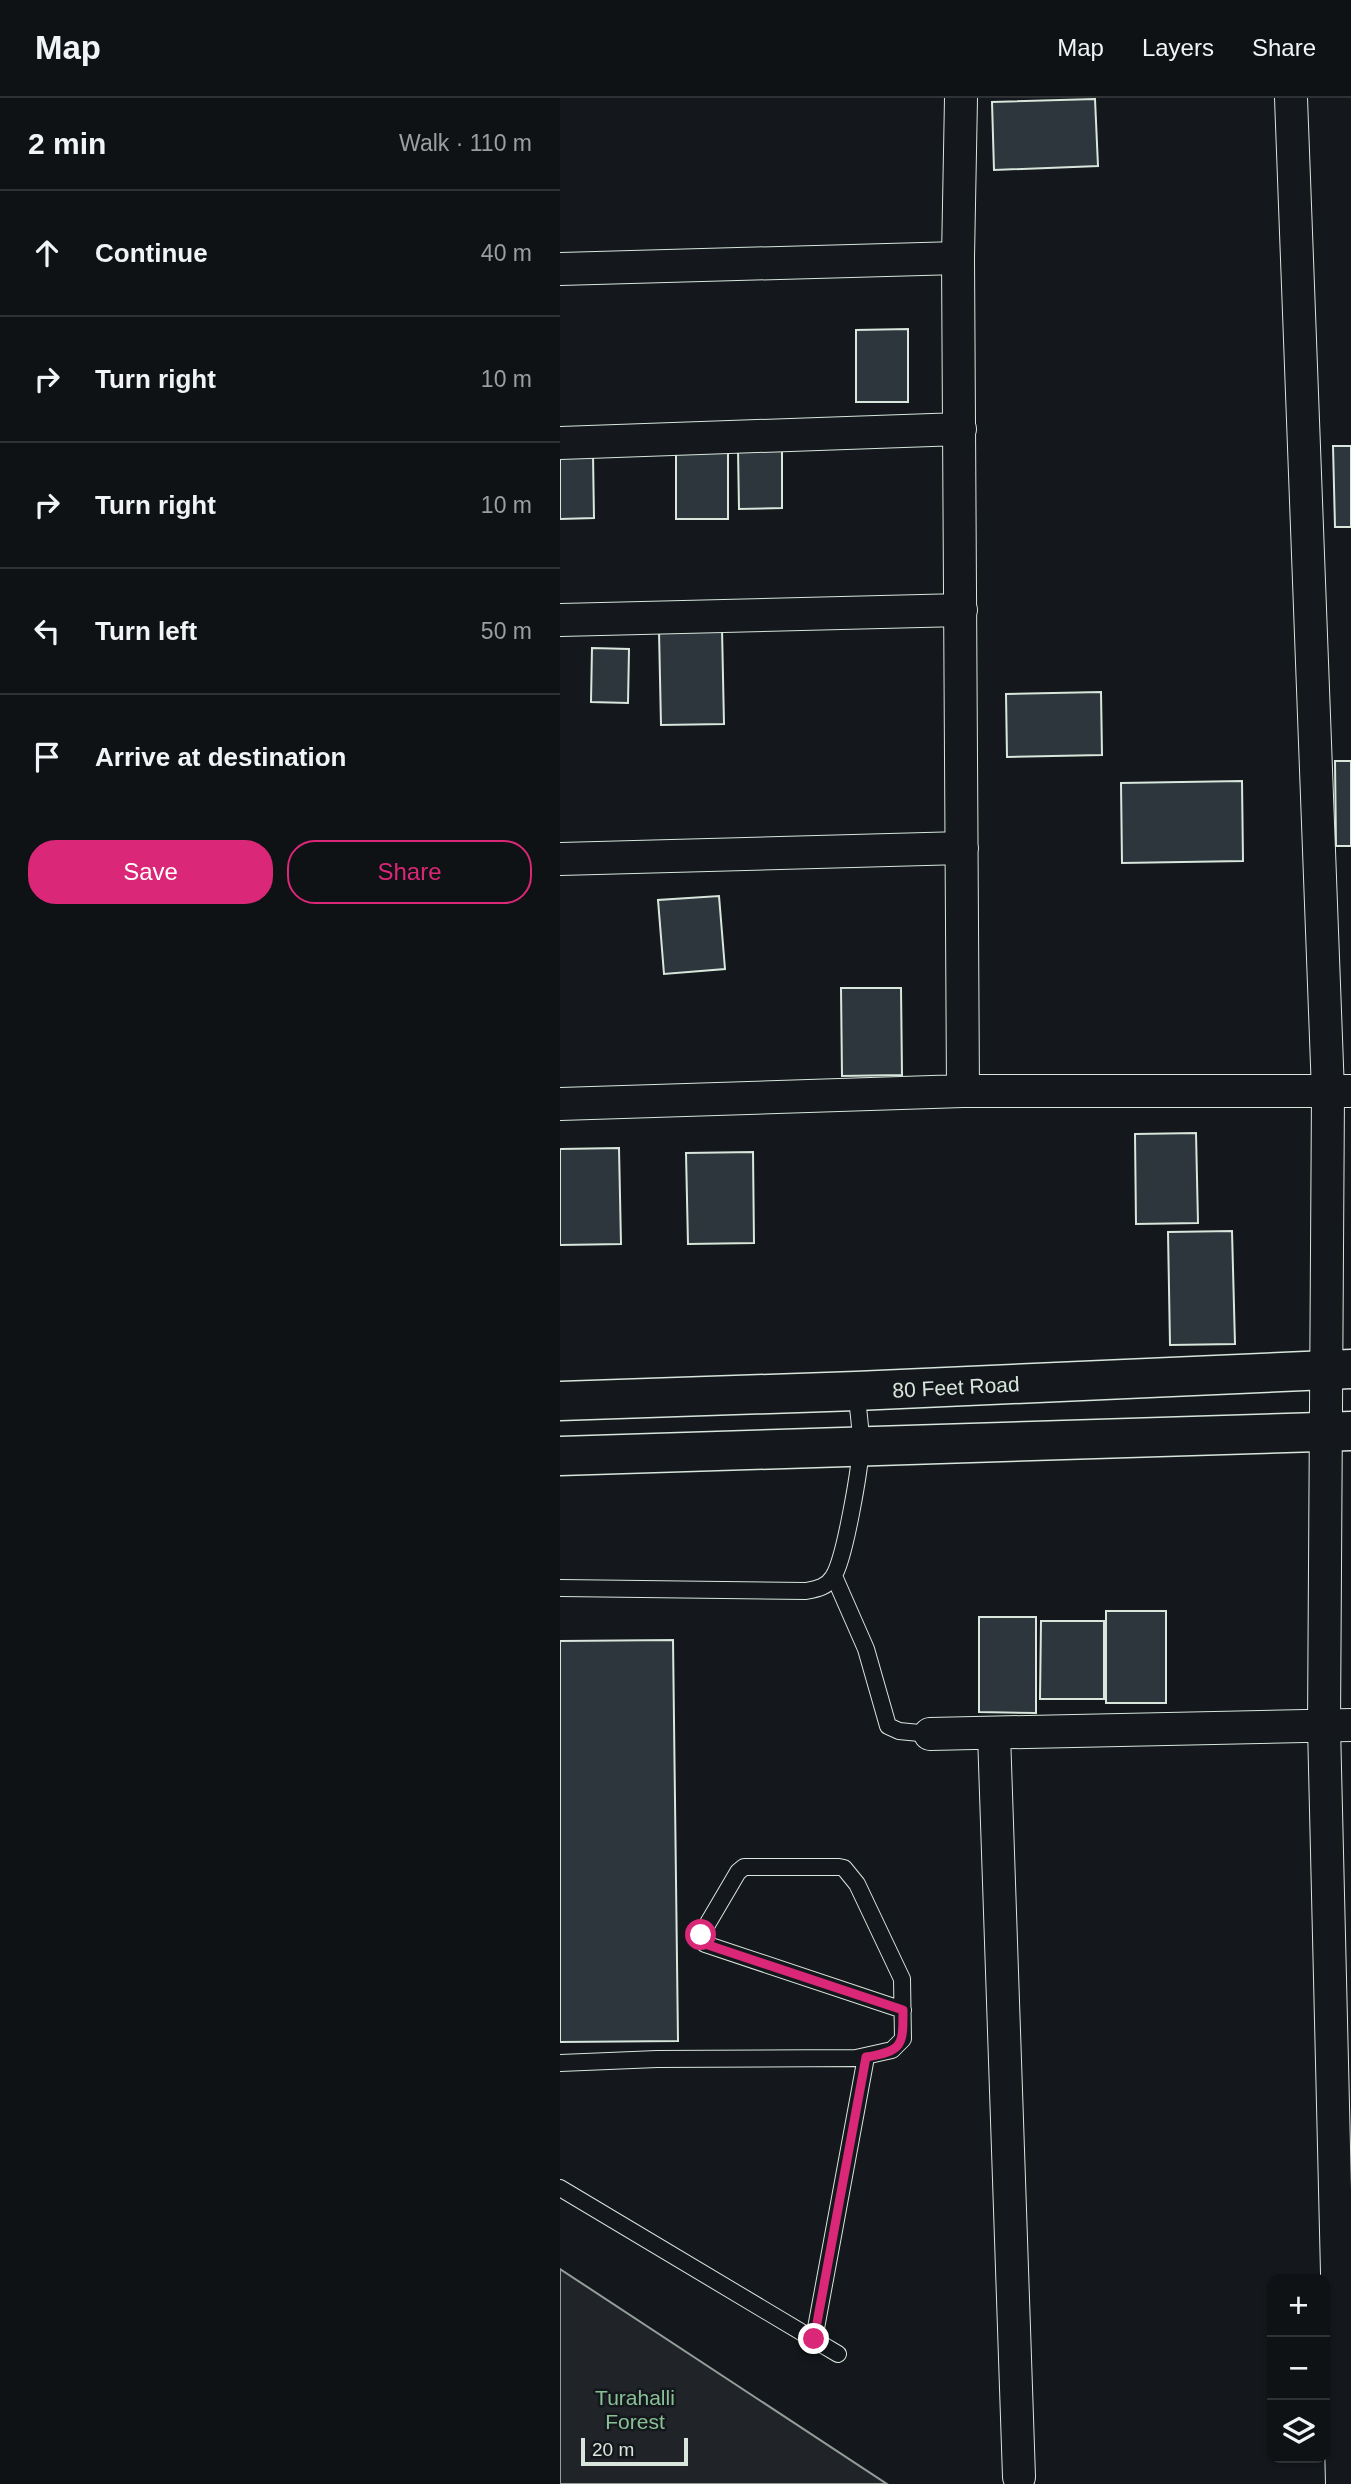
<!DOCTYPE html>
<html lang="en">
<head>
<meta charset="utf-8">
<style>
	:root { --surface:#0f1215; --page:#1d2022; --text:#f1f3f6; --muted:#9b9ea0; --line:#2f3234; --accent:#db2777 }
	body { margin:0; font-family:Helvetica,sans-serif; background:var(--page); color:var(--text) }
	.controls { position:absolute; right:21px; bottom:21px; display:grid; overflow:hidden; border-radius:14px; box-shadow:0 2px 5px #0004 }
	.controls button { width:63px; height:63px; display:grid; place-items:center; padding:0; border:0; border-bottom:2px solid var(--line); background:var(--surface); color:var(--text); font:35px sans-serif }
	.scale { position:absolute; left:21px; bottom:18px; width:107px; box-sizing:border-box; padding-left:7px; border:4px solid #d8e6dc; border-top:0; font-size:19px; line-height:24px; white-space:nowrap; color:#d8e6dc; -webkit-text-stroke:5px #14181c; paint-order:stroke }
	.stop { position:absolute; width:21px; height:21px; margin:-16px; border:5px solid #db2777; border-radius:50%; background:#fff }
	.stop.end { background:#db2777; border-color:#fff; box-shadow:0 2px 7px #0008 }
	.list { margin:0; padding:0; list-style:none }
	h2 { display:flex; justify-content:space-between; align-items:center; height:91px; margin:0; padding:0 28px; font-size:30px }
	h2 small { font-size:23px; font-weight:400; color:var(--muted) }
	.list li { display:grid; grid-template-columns:46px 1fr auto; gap:21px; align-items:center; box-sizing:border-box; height:126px; padding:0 28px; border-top:2px solid var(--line) }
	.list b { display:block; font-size:26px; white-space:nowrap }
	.list em { font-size:23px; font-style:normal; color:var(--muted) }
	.actions { display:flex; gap:14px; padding:21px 28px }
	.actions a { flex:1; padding:16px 0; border:2px solid var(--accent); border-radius:28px; text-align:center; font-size:24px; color:var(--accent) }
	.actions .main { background:var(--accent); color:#fff }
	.icon { flex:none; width:38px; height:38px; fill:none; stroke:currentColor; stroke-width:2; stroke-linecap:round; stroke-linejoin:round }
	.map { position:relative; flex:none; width:791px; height:2386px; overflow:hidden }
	header { display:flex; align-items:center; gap:42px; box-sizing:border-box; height:98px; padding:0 35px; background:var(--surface); border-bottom:2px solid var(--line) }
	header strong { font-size:33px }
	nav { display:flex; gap:38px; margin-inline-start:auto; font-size:24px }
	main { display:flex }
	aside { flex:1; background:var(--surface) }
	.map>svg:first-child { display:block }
	.green { fill:#202428; stroke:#939e99; stroke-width:2 }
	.building { fill:#2c363c; stroke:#d8e6dc; stroke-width:2 }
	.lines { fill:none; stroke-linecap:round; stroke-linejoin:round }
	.service-casing { stroke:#d8e6dc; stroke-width:18 }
	.minor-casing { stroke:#d8e6dc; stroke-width:34 }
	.secondary-casing { stroke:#d8e6dc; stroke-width:41 }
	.service { stroke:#14181c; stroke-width:16 }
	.minor { stroke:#14181c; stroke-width:32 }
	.secondary { stroke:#14181c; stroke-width:38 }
	.route { stroke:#db2777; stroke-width:9 }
	.labels { text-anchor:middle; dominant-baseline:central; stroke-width:5; stroke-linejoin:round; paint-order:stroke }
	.street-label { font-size:21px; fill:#d8e6dc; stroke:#14181c }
	.park-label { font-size:21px; fill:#8ac095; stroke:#14181c }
</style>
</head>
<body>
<header>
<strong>Map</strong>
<nav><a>Map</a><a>Layers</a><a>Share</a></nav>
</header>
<main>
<aside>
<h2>2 min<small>Walk · 110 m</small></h2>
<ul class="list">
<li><svg class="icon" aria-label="ahead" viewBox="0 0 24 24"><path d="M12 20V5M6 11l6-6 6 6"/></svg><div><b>Continue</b></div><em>40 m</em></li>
<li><svg class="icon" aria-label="right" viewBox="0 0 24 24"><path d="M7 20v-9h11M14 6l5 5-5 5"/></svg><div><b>Turn right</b></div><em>10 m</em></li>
<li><svg class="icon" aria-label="right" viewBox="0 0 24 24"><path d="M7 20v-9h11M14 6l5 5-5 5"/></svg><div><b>Turn right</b></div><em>10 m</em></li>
<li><svg class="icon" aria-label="left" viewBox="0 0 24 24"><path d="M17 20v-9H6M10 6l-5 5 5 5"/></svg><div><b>Turn left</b></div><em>50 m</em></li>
<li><svg class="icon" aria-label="arrive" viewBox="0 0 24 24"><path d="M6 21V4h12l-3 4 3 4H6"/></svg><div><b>Arrive at destination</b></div></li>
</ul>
<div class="actions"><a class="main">Save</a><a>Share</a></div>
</aside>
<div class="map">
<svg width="791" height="2386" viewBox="0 0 791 2386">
	<rect width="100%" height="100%" fill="#14181c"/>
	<path class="green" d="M0,2171L327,2386H0Z"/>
	<path class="building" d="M535,1L538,68L434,72L432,4Z
		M348,231V304H296V232Z
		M773,348H791V429H775Z
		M178,351H222V410L179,411Z
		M168,354V421H116V355Z
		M0,357H33L34,420L0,421Z
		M162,531L164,626L101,627L99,533Z
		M32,550L69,551L68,605L31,604Z
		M541,594L542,657L447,659L446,596Z
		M775,663H791V748H776Z
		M682,683L683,763L562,765L561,685Z
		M159,798L165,871L104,876L98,802Z
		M281,890H341L342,977L282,978Z
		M636,1035L638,1125L576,1126L575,1036Z
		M59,1050L61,1146L0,1147V1051Z
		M193,1054L194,1145L128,1146L126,1055Z
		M672,1133L675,1246L610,1247L608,1134Z
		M546,1513H606V1605H546Z
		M419,1519H476V1615L419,1614Z
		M481,1523H544V1601H480Z
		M113,1542L118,1943L0,1944V1543Z"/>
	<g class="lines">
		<defs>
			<path id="service" d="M274,1478L306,1551L328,1628L339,1633L370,1636
				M0,1490L246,1493C257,1491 267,1489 273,1479C285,1461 300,1370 301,1347C301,1329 298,1311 296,1293
				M0,1965L97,1961L296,1960L332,1952L343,1941L342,1881L297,1786L284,1770L279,1769H184L178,1774L141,1837L145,1846L343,1912
				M0,2090L278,2256
				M254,2241L306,1959"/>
			<path id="minor" d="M401,0L398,160L403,993
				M731,0L768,994L764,1628L782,2386
				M0,171L398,160
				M0,345L400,331
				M0,522L401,512
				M0,761L402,750
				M0,1006L403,993H791
				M370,1636L791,1627
				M434,1636L459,2379"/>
			<path id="secondary" d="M0,1303L296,1293L791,1271
				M0,1358L791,1333"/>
		</defs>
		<use href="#service" class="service-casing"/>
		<use href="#minor" class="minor-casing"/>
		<use href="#secondary" class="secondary-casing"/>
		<use href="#service" class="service"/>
		<use href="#minor" class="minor"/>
		<use href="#secondary" class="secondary"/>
	</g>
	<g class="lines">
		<path class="route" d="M141,1837L145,1846L343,1912C343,1946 344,1953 306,1959L254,2241"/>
	</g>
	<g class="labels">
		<g class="street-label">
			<text transform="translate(396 1289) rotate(-3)">80 Feet Road</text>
		</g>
		<g class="park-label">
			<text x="75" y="2299">Turahalli<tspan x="75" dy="24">Forest</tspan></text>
		</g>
	</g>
</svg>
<div class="controls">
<button>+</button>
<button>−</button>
<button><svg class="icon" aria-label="layers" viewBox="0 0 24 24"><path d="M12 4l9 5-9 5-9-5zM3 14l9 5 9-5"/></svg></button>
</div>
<div class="scale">20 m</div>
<div class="stop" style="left:141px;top:1837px"></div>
<div class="stop end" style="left:254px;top:2241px"></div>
</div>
</main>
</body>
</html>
